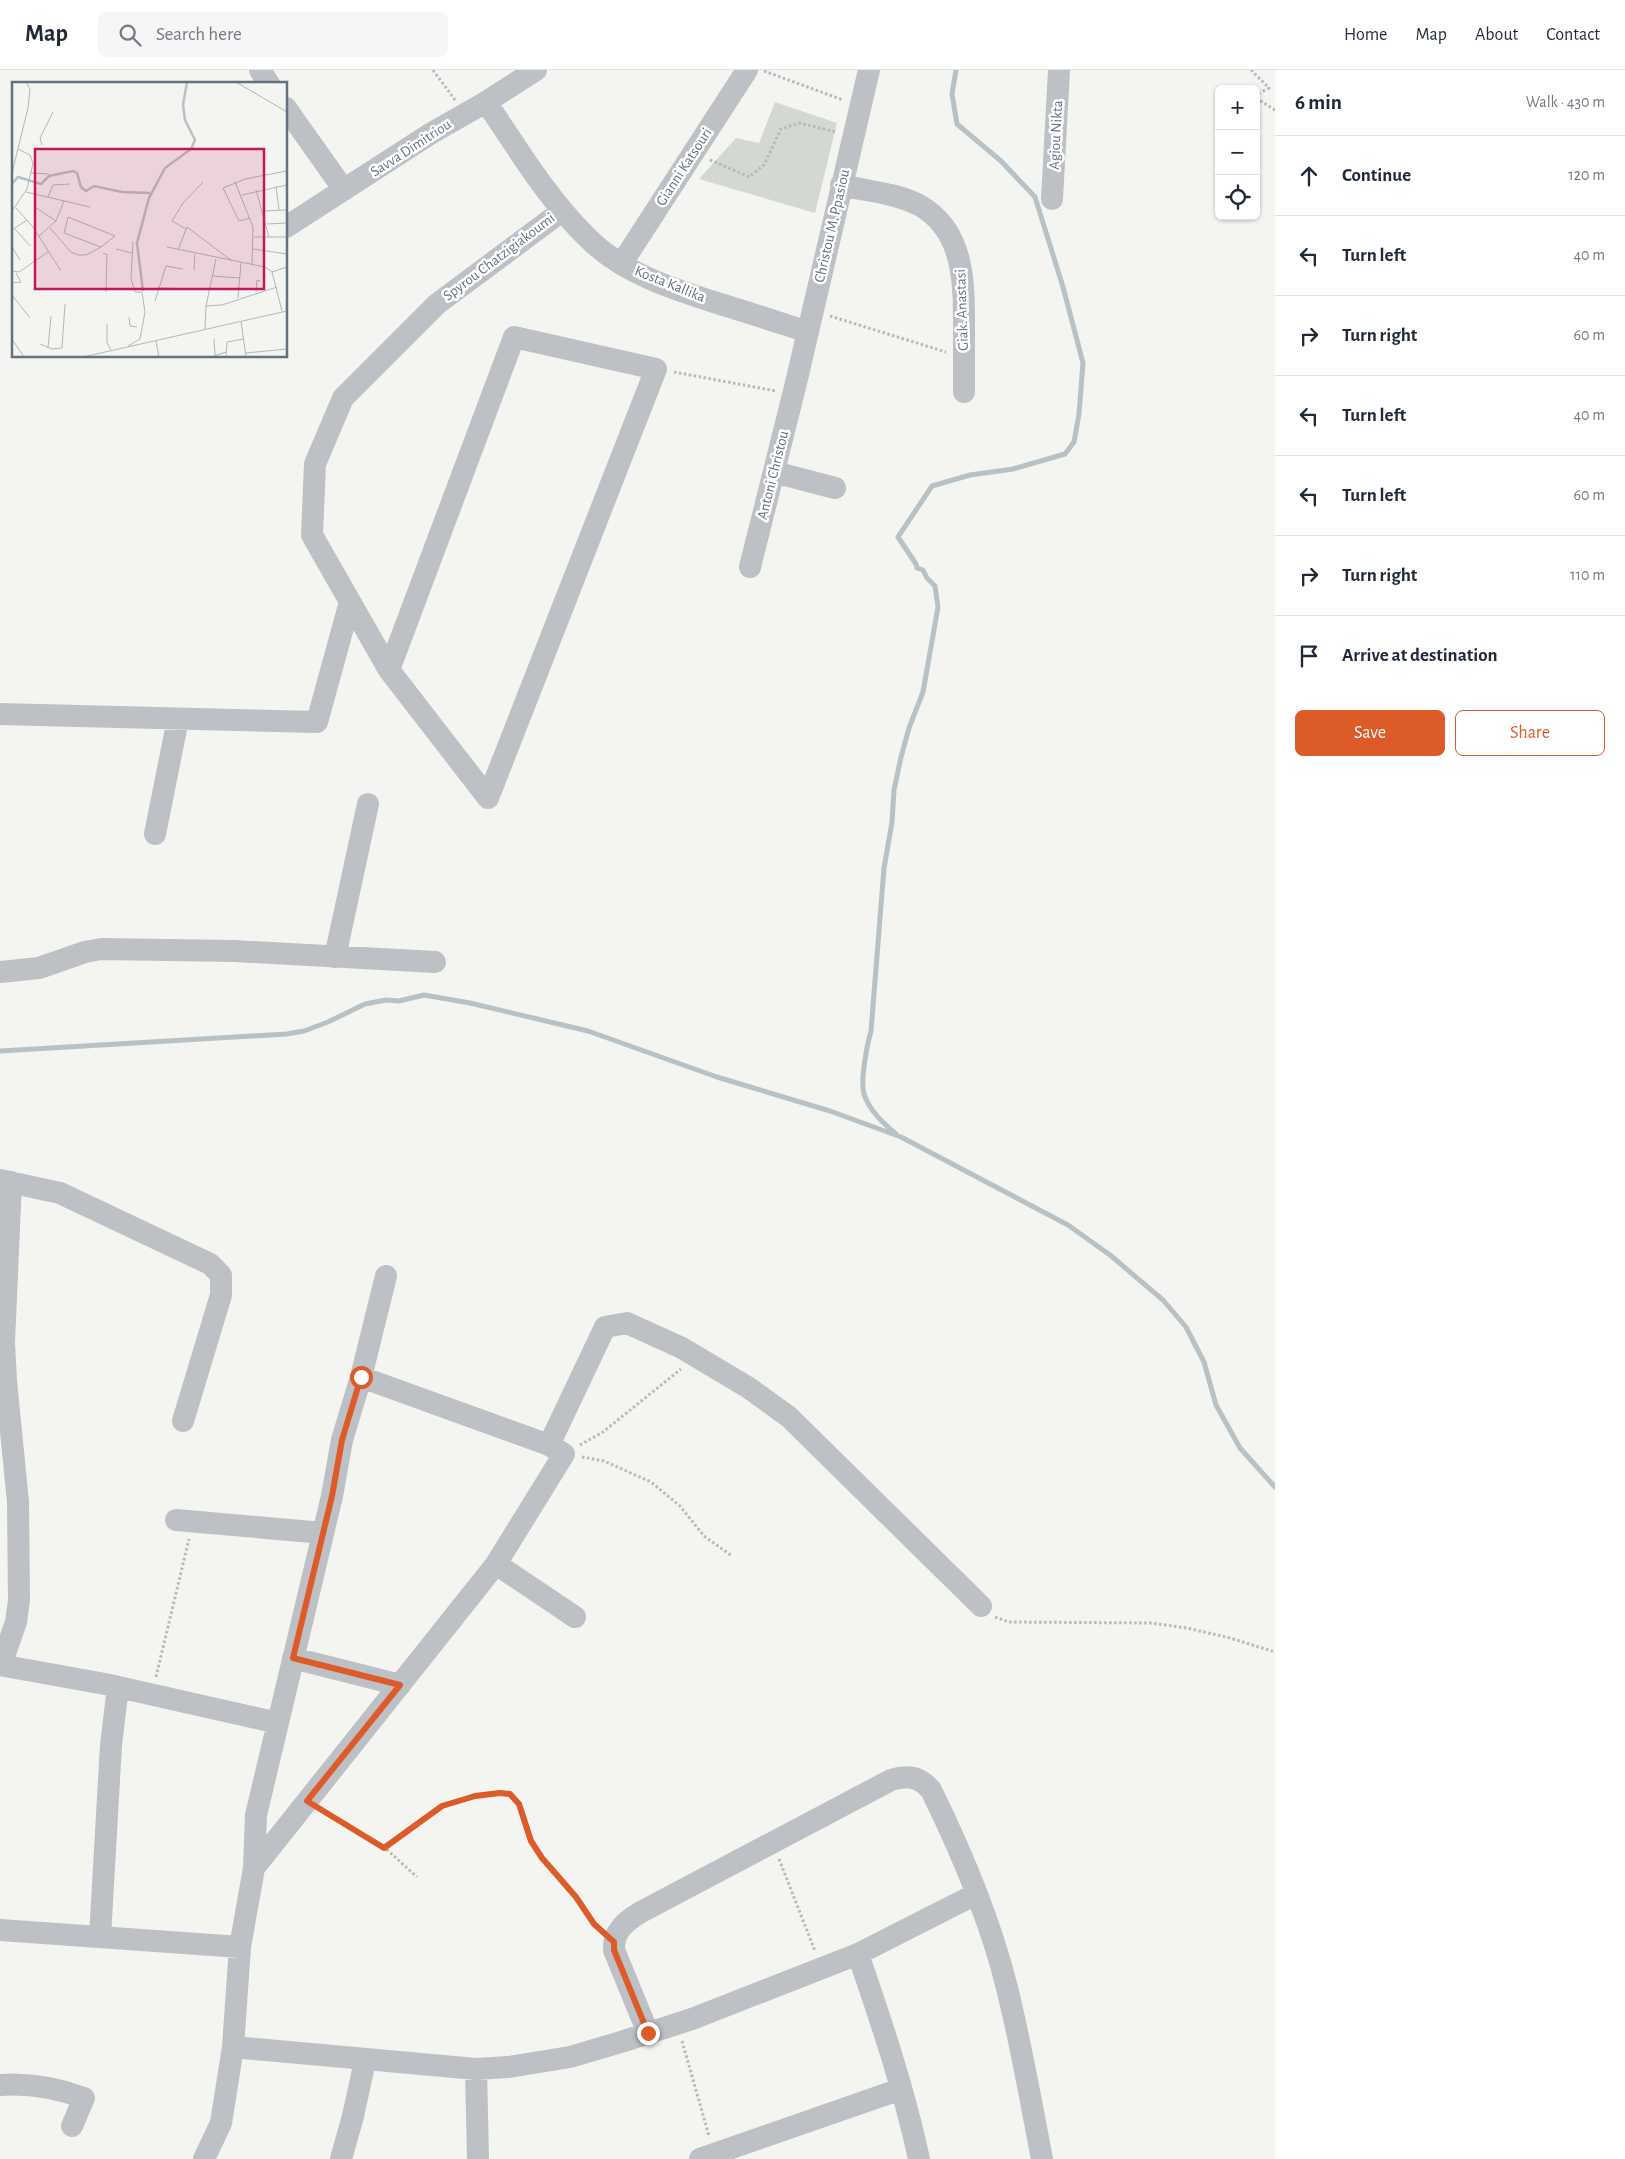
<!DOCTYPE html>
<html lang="en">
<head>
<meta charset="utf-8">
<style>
	:root { --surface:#fff; --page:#f6f6f7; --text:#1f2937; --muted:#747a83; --line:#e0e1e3; --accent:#dc5b29 }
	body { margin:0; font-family:"Alegreya Sans",sans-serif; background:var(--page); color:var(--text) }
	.controls { position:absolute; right:15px; top:15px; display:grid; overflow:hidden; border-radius:8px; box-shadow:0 1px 4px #0004 }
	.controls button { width:45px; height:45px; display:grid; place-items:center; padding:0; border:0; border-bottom:1px solid var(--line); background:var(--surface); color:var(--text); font:25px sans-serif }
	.stop { position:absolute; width:15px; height:15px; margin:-11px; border:4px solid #dc5b29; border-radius:50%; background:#fff }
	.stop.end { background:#dc5b29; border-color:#fff; box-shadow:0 1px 5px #0008 }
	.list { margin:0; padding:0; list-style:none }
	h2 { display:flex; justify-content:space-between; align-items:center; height:65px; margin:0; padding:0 20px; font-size:21px }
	h2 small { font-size:16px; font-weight:400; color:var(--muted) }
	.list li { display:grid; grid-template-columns:32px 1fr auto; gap:15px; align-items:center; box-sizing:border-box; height:80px; padding:0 20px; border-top:1px solid var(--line) }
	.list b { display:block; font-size:19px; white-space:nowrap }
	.list em { font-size:16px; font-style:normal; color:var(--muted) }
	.actions { display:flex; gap:10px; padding:15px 20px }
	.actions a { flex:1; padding:11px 0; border:1px solid var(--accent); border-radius:8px; text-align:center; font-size:18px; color:var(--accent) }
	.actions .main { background:var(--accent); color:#fff }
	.icon { flex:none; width:28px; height:28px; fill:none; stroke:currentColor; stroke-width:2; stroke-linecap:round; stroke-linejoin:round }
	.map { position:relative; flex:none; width:1275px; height:2089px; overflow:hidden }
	header { display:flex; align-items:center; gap:30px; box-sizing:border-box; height:70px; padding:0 25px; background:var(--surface); border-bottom:1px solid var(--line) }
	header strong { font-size:24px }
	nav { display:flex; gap:28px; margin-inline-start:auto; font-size:18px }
	.search { width:350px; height:45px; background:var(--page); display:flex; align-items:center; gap:12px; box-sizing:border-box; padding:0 18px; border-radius:8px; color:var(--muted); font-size:19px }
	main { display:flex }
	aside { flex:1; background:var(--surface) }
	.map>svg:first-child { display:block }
	.green { fill:#d3d9d0 }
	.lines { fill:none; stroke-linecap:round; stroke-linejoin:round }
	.stream { stroke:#b7c2c7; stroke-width:5 }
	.path { stroke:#b7b9bc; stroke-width:3; stroke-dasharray:2.5 2.5; stroke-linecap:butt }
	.minor { stroke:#bdc0c4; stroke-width:22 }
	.route { stroke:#dc5b29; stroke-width:6 }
	.labels { text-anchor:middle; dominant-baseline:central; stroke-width:5; stroke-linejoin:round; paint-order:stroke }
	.street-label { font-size:15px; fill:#647280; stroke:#fff }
	.inset-river { fill:none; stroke:#b7c2c7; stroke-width:2.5 }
	.inset-road { fill:none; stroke:#b1b8bc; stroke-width:1 }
	.view { fill:#c2185b; fill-opacity:0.15; stroke:#c2185b; stroke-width:2.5 }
	.inset-edge { fill:none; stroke:#647280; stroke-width:2.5 }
</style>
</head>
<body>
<header>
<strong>Map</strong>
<div class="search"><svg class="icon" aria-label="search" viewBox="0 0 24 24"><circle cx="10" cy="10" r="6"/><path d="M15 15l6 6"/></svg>Search here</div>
<nav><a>Home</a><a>Map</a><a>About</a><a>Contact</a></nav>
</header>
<main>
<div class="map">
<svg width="1275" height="2089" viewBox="0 0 1275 2089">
	<rect width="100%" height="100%" fill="#f4f4f0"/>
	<path class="green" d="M775,32L837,53L815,143L699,109L736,68L759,73Z"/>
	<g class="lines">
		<path class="stream" d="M0,981L287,964L304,961L328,952L365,934L386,930L399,931L424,925L470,933L588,961L717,1007L830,1041L901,1067L1068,1155L1110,1185L1163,1230L1186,1257L1204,1292L1216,1335L1240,1378L1275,1417
			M896,1064C883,1053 869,1040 864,1024C860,1011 867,975 871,961L884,798L892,752L894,720L901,687L909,658L923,622L938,537L935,516L927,508L923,500L917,498L916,494L898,467L932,416L970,405L1013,399L1065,384L1074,372L1079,344L1083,293L1063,217L1035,127L1001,91L957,54L952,24L956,0"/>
		<path class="path" d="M433,0L455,30
			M1251,0L1269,18L1256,25
			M764,1L843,30
			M1256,28L1275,40
			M710,90L749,107L764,95L781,59L799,53L836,62
			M830,246L946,282
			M674,302L776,321
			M580,1375L603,1362L681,1299
			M582,1387L604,1391L651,1412L680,1436L704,1466L732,1486
			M995,1547L1009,1552L1151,1553L1187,1558L1230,1568L1275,1582
			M156,1607L189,1469
			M323,1740L384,1777L417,1807
			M384,1777L442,1736L475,1727L500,1723L510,1724L519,1734L531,1771L542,1788L576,1827L598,1859
			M779,1789L815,1881
			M682,1971L709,2066"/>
		<path class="minor" d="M260,0L269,14
			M486,32C519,80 549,132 592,172C626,204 673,219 717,233C747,242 777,252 808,262
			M286,38L344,120
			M841,115C866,121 896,123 919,135C964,160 964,211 964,257C964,279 964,300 964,322
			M1052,129L1059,0
			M286,157L430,64L486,32L536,0
			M622,193L747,0
			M774,402L835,418
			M750,497L796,313L869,0
			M389,600L488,728L656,299L514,267L389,600L312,465L315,394L343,328L437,234L562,141
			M0,644L317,652L350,532
			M155,764L178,649
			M335,887L368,734
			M0,902L39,898L85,882L101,879L234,881L435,892
			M0,1110L60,1123L210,1194L221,1205V1225L183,1351
			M549,1375L605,1257L627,1253L682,1278L749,1318L789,1347L981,1536
			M176,1450L323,1463
			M496,1494L575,1547
			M293,1588L400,1615
			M0,1595L105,1614L278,1653
			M1,1595L16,1552L19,1530L18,1432L6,1311L4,1272L11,1112
			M254,1798L496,1494L564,1384L549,1375L361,1307
			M0,1860L240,1877
			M100,1867L111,1675L118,1617
			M858,1884C881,1951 904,2019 919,2089
			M648,1963L614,1880C613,1861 626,1851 641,1842L891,1710C908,1705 919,1706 931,1720C962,1783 990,1849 1007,1918C1021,1974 1031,2032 1042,2089
			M233,1977L476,1999L509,1997L570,1987L621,1972L692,1949L858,1884L976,1824
			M476,1999L478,2089
			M0,2015C29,2013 57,2018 84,2028L72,2056
			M204,2089L221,2053L233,1977L240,1877L254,1798L256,1745L332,1426L342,1370L361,1307L386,1206
			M341,2089L353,2046L365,1991
			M700,2089L901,2019"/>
	</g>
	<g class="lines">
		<path class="route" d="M361,1307L342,1370L332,1426L293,1588L400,1615L307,1731L384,1778L442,1736L475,1726L500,1723L510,1724L519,1734L531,1771L542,1788L576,1827L594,1854L614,1872V1880L648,1963"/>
	</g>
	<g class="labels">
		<g class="street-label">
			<text transform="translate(1056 65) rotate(-87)">Agiou Nikta</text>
			<text transform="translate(411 78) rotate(-33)">Savva Dimitriou</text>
			<text transform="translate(684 97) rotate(-57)">Gianni Katsouri</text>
			<text transform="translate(832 156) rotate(-77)">Christou M. Ppasiou</text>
			<text transform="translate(499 187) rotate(-37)">Spyrou Chatzigiakoumi</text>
			<text transform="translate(670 214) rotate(22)">Kosta Kallika</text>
			<text transform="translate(962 240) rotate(-92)">Giak. Anastasi</text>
			<text transform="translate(773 405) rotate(-76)">Antoni Christou</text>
		</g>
	</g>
	<g transform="translate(12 12)">
		<rect width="275" height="275" fill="#f4f4f0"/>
		<path class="inset-river" d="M0,102L6,95L29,102L37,94L61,89L65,91L69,105L74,109L82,104L110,110L138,111M131,209L125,161L137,116L153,86L179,67L183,58L173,38L171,23L175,0"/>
		<path class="inset-road" d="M224,0L275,30M30,63L28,56L41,30M0,91L16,26L18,7L14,0M19,91L37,92M223,100L241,145L240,182M264,104L267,128M244,108L257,155M14,110L78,125M230,113L275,103M36,115L41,103L58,102M23,125L44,139M4,126L21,145L49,189M0,129L15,107L21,81L18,73L6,67M252,129L275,128M238,136L227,139L211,106L233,97L275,89M255,142L275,141M38,146L59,170L66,173H74L89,165L52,151L56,135L103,154L89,165M3,147L18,164M174,147L160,139L171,121L191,100M0,148L15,138M27,154L44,139L52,119M242,155H275M0,165L8,178M155,165L253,185L260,190L270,229M104,167L120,171M241,167L275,172M166,168L175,145L220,179M91,172H95L94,210M182,188L183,172M0,189L7,190L36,170M260,190L275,185M200,194L228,196M0,201L9,200L4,191M145,206L198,207M244,210L245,198L248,199M0,213L18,236M226,216L229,181M143,219L154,184L171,187M194,224L210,223L265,205M117,235L118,244L125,245M229,239L234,275M95,242V260L99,268M193,247L194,224L204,177M0,257L12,275M202,257L203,273M144,259L147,275M28,262L40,267L50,266L53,222M116,264L128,257L133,230L130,210H123L119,197L121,160M36,266L39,234M234,271L275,267M71,275L275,229M199,275L214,270M214,275L215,260L232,257"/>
		<path class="view" d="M23,67H252V207H23Z"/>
		<rect width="275" height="275" class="inset-edge"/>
	</g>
</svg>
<div class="controls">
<button>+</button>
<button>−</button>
<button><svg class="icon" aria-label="locate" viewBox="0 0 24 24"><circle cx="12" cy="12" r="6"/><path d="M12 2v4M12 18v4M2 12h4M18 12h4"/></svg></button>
</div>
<div class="stop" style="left:361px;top:1307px"></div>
<div class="stop end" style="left:648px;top:1963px"></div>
</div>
<aside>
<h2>6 min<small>Walk · 430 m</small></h2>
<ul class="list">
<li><svg class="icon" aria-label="ahead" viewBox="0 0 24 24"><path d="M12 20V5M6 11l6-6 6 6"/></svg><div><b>Continue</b></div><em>120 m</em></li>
<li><svg class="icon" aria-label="left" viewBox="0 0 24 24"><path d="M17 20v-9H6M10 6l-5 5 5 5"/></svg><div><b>Turn left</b></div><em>40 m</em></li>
<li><svg class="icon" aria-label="right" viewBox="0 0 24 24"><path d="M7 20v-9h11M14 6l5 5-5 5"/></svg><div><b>Turn right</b></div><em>60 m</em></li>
<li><svg class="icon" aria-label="left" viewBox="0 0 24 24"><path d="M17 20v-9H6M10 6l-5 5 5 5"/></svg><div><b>Turn left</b></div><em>40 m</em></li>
<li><svg class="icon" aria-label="left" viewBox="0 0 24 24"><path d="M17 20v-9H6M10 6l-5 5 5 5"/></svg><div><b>Turn left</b></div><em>60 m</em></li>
<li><svg class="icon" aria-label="right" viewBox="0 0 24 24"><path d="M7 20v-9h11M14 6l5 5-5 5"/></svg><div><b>Turn right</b></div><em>110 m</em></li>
<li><svg class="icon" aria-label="arrive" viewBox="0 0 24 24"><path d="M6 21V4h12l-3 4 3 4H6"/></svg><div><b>Arrive at destination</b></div></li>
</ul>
<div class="actions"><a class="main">Save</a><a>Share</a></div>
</aside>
</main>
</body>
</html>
